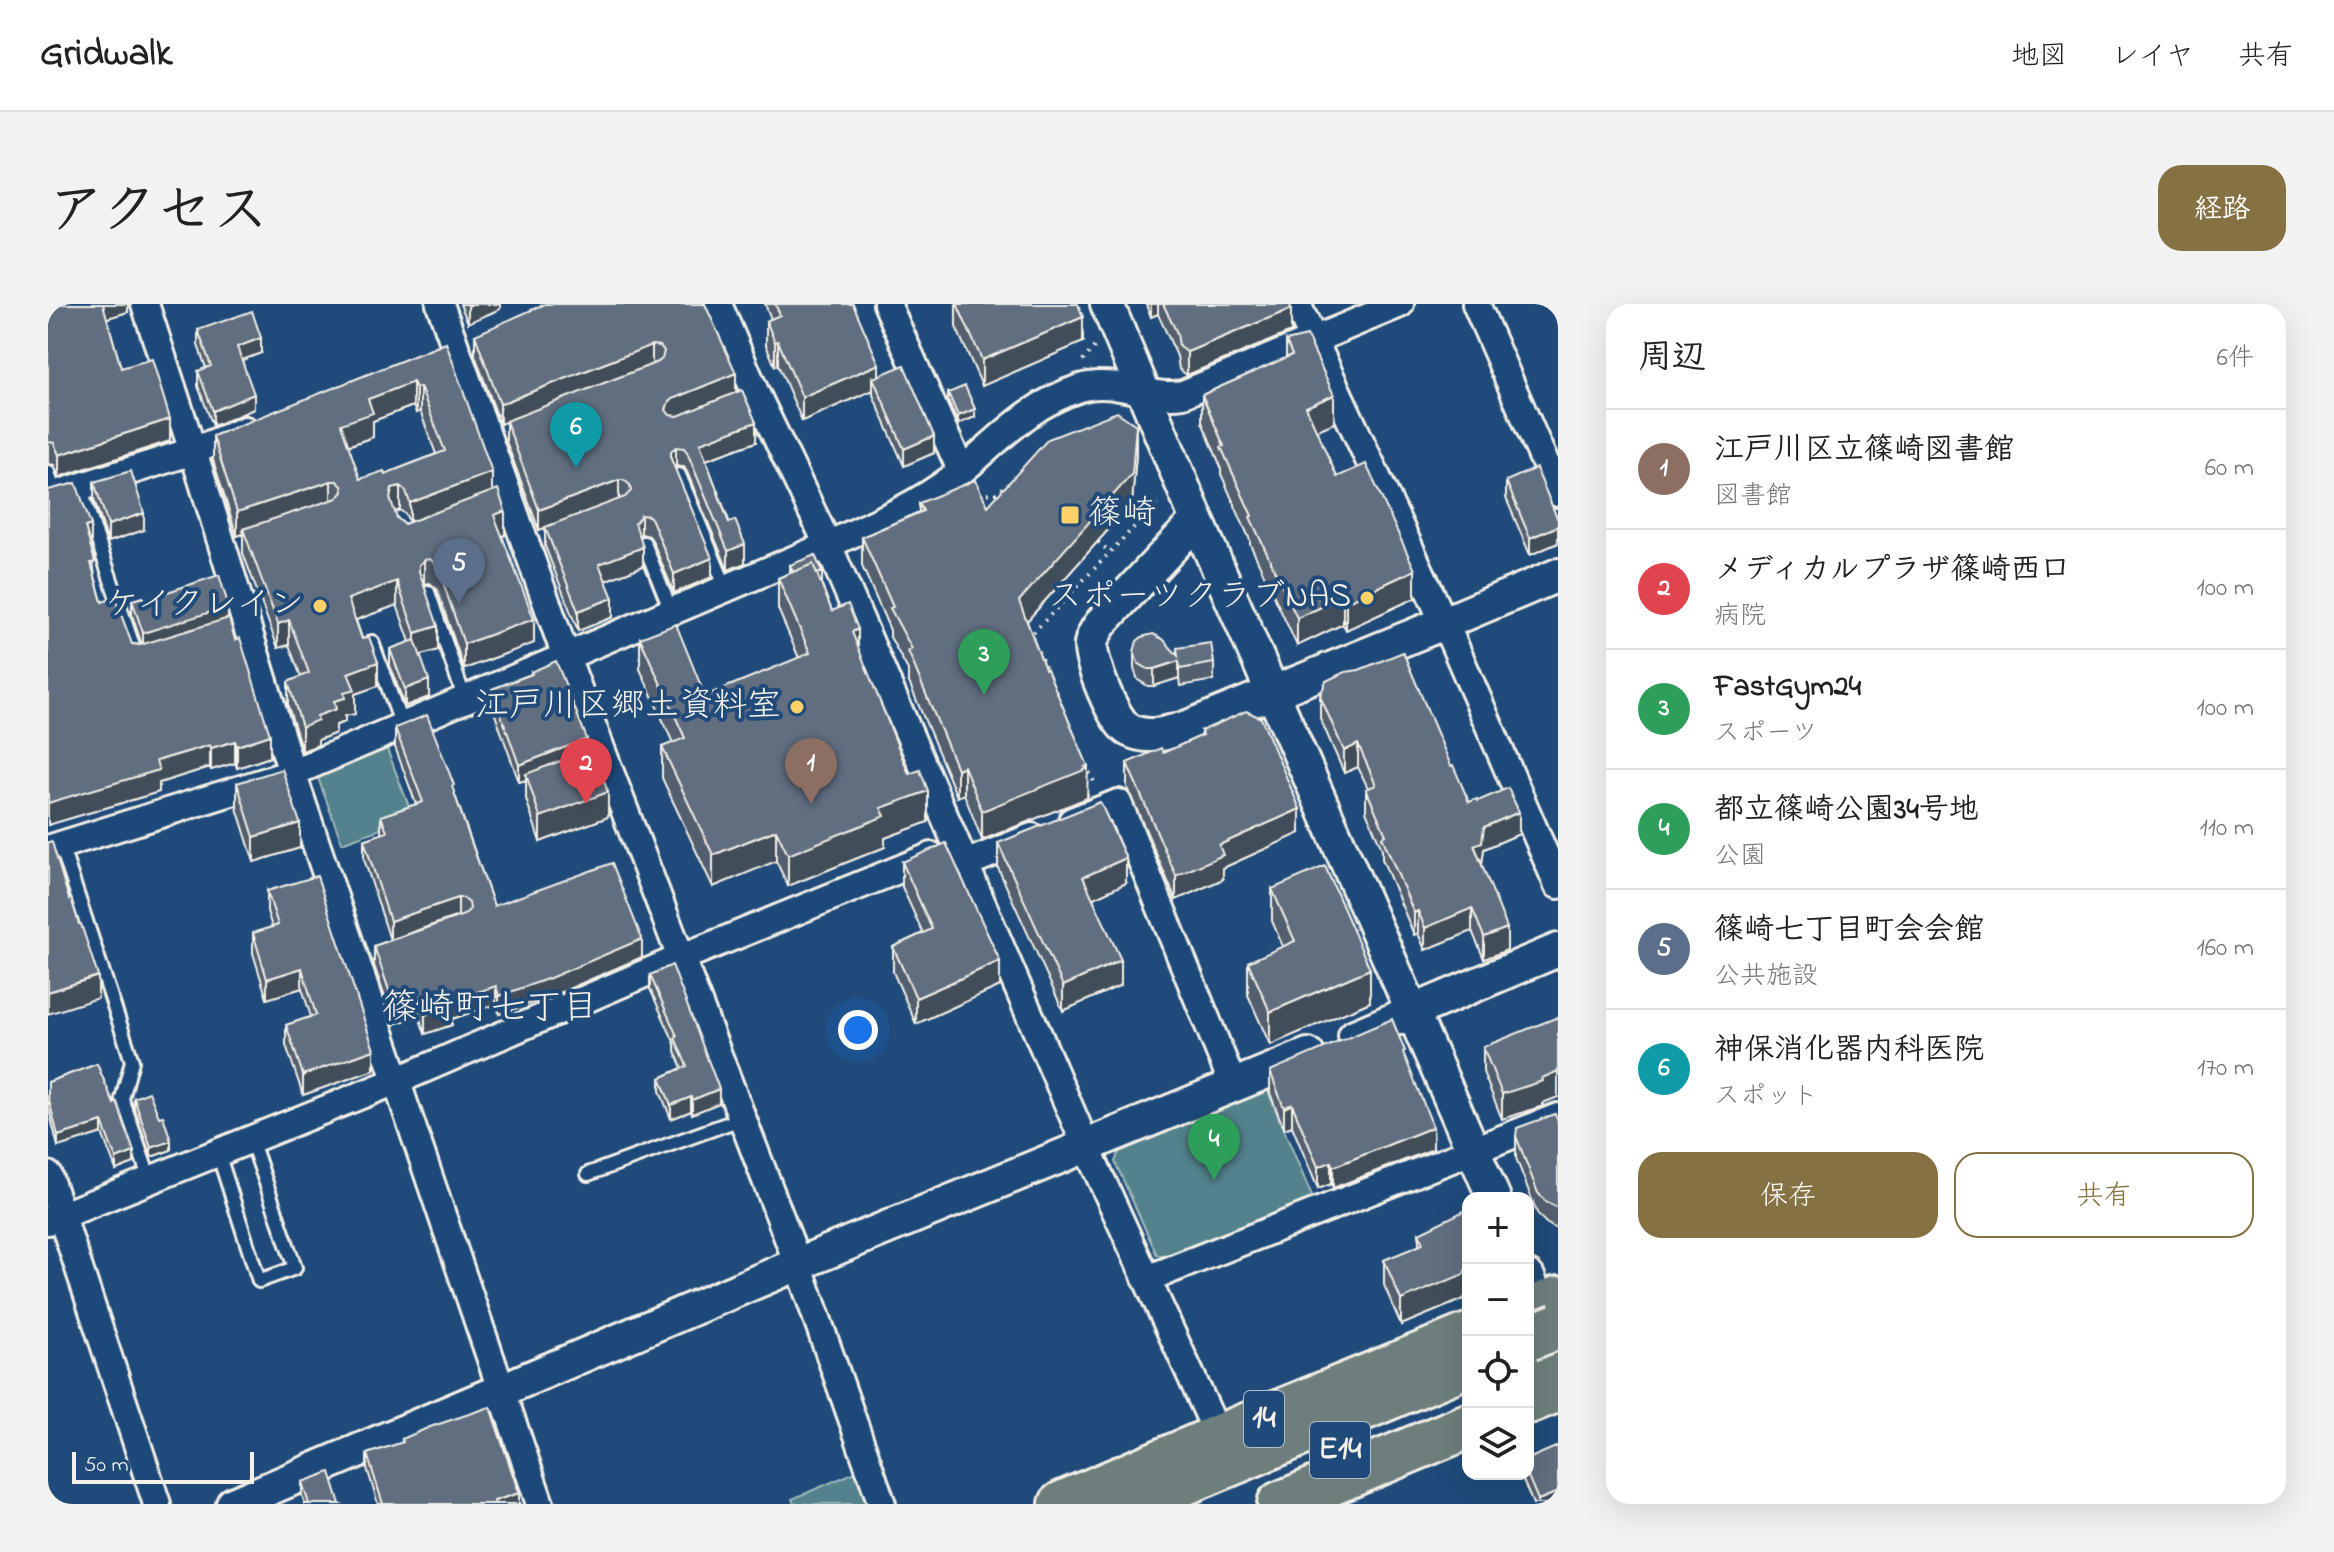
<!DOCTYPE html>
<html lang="ja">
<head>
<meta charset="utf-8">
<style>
	:root { --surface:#fff; --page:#f2f2f2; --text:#222; --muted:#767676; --line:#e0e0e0; --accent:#857141 }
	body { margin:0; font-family:"Indie Flower","Klee One",sans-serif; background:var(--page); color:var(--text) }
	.controls { position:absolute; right:24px; bottom:24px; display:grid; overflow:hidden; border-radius:16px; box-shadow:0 8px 32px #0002 }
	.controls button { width:72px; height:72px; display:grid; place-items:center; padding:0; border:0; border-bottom:2px solid var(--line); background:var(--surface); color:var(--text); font:40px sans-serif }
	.scale { position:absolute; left:24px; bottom:20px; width:182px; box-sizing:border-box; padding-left:8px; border:4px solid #f4f1e8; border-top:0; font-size:22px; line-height:28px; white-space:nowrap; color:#f4f1e8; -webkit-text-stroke:6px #1f4a7a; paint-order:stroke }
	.you { position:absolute; left:810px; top:726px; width:28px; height:28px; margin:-20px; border:6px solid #fff; border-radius:50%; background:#1a73e8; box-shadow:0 0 0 12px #1a73e833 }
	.badge { display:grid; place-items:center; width:52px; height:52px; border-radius:50%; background:var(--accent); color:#fff; font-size:26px; font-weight:700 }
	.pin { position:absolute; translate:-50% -66px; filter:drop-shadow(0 2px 4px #0008) }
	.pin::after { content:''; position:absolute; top:42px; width:28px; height:24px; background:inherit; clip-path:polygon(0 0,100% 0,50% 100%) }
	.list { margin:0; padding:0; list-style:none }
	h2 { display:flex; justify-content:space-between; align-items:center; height:104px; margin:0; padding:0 32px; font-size:34px }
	h2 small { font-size:26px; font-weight:400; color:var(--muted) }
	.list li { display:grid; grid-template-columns:52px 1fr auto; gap:24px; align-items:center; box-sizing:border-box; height:120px; padding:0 32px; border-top:2px solid var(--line) }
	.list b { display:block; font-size:30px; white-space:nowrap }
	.list p { margin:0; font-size:26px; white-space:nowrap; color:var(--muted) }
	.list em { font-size:26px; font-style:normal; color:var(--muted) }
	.actions { display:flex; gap:16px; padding:24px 32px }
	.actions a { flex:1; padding:18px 0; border:2px solid var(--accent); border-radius:24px; text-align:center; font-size:28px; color:var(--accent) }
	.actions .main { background:var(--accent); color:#fff }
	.icon { flex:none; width:44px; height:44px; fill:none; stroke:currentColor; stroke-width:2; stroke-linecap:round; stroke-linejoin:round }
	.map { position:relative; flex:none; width:1510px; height:1200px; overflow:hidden; border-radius:24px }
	header { display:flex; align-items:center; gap:48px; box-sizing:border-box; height:112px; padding:0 40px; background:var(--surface); border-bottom:2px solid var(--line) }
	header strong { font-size:38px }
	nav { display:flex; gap:44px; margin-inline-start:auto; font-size:28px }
	.intro { display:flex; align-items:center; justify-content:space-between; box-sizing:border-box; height:192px; padding:0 48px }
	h1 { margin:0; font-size:56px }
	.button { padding:20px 36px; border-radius:24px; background:var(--accent); color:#fff; font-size:28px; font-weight:700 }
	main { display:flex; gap:48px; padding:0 48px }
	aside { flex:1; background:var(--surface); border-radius:24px; box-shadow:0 8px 32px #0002 }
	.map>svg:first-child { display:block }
	.green { fill:#52828c; stroke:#a3baba; stroke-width:2 }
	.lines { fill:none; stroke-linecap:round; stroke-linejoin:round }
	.service-casing { stroke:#f4f1e8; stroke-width:18 }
	.minor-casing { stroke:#f4f1e8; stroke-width:32 }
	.tertiary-casing { stroke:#f4f1e8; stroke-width:38 }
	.trunk-casing { stroke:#f4f1e8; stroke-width:50 }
	.motorway-casing { stroke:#f4f1e8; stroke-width:50 }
	.path { stroke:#f4f1e8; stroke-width:4; stroke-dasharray:2 6; stroke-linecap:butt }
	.service { stroke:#1f4a7a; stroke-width:12 }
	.minor { stroke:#1f4a7a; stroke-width:26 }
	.tertiary { stroke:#1f4a7a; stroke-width:32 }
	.trunk { stroke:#6d7e7c; stroke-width:44 }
	.motorway { stroke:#6d7e7c; stroke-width:44 }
	.motorway-bridge-casing { stroke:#f4f1e8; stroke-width:50; stroke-linecap:butt }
	.motorway-bridge { stroke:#6d7e7c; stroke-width:44 }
	.wall { fill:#535f6e; stroke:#f4f1e8; stroke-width:2; fill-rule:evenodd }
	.shaded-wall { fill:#434d5a; stroke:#f4f1e8; stroke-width:2 }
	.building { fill:#606e80; stroke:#f4f1e8; stroke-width:2; fill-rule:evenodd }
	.poi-dot { fill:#ffd166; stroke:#1f4a7a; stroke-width:3 }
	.labels { text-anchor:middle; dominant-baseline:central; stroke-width:8; stroke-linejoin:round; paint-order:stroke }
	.shield { fill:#1f4a7a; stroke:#b4bfc7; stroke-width:2 }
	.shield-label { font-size:32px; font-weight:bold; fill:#f4f1e8 }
	.poi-label { font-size:34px; fill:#f4f1e8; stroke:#1f4a7a; text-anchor:end }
	.neighbourhood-label { font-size:36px; fill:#f4f1e8; stroke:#1f4a7a }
</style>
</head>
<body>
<header>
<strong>Gridwalk</strong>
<nav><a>地図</a><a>レイヤ</a><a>共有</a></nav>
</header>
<div class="intro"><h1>アクセス</h1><a class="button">経路</a></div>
<main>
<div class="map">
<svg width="1510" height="1200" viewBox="0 0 1510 1200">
	<rect width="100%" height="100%" fill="#1f4a7a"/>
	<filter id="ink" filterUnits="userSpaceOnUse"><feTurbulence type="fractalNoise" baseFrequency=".0125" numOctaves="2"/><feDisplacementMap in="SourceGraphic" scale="16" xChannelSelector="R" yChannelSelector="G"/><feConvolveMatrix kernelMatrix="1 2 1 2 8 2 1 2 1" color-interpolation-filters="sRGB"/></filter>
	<g filter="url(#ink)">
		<path class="green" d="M339,445L365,513L294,539L269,471Z
			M1218,783L1265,895L1119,953L1109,951L1067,858L1072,845Z
			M812,1166L825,1200H746L744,1195Z"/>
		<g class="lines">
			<defs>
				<path id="service" d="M0,168L7,191
					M631,171L678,284
					M32,183L89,354
					M596,239L623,307
					M380,288L417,396
					M324,338L354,422
					M13,541L84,757L74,795L102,876
					M170,849L211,977L247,964L203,835
					M540,870L695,814"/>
				<path id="minor" d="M97,0L152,169L244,469L492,1200
					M392,0L518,353L750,960L834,1200
					M670,0L708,90L780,241L1038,842L1171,1133
					M839,0L913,166
					M1249,0L1405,338L1510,581
					M1428,0L1510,189
					M0,193L145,147L197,126
					M1024,517L1070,499L1186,783
					M0,545L244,469L780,241C822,221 866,203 903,175C949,140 975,103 1032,84C1066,73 1101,96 1135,90L1352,0
					M917,560L984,533
					M0,871L109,1200
					M0,917L348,777L635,653L884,552
					M1099,975L1510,813"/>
				<path id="tertiary" d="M1059,0L1149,216L1446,894
					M1149,216L1054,318C1049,325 1044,332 1043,341C1042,358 1066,419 1081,426C1100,436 1118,429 1137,424L1396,319L1510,271
					M1307,732L1510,646
					M1480,973L1500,1022
					M185,1200L750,960L1260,751"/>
				<path id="trunk" d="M1480,1007L1510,995
					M1480,1097L1510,1085
					M1014,1200L1171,1133L1420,1032
					M1232,1200L1420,1122"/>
				<path id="motorway" d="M1480,1068L1510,1055
					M1085,1200L1420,1060"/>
			</defs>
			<use href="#service" class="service-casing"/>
			<use href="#minor" class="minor-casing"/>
			<use href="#tertiary" class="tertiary-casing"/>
			<use href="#trunk" class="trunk-casing"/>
			<use href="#motorway" class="motorway-casing"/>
			<path class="path" d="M1035,57L1047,42
				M931,191L948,189L962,179
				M1050,238L1062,248
				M985,335L983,331L1109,199L1108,195
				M990,347L999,368
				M1038,461L1048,482"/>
			<use href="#service" class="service"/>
			<use href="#minor" class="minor"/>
			<use href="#tertiary" class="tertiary"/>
			<use href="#trunk" class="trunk"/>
			<use href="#motorway" class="motorway"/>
			<defs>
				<path id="motorway-bridge" d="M1480,1034L1510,1022"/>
			</defs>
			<use href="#motorway-bridge" class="motorway-bridge-casing"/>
			<use href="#motorway-bridge" class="motorway-bridge"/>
		</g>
		<path class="wall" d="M0,0H80V8L59,14L73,64L122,137L11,173L6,161L0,160Z
			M412,0H452V5L420,19Z
			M657,0L688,89L708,138L658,156L697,259L680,266L639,168L636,163L628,162L626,164L664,273L626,289L604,236L601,232L593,230L592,232L595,262L558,276L565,313L530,327L497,242V223L491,226L458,137V117L452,120L427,51V31Z
			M717,0H805L831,72L886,149L856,162L825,91V86L754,117L730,61L727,62L718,41V17L723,15Z
			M908,0H909L1035,38L934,82L908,23Z
			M1098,0H1242L1243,28L1139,71L1131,65L1129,52L1110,10L1103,13Z
			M150,26L213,49L194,56L206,105L165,122L150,82V67L158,64L150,41Z
			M1238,37L1286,119L1268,126L1289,173L1367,294L1298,326L1295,320L1249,342L1202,240V236L1173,170V163L1154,118V91L1238,54Z
			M398,39L457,231L454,232L486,339L416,365L389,285L382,279L376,280L390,346L372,351L381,393L357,402L342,362V345L362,338L349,301L308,316L330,382L307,390V410L297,412V418L288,421V429L270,436V441L254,447L240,402V378L253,373L241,341L230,344L195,249V230L189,232L165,156V132ZM365,102L368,109L372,107L388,150L337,170L312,175L300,142L325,133V117ZM352,206L358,211L361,218L356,220L349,214L347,208Z
			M900,89L927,113L910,120L900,97Z
			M1088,150L1084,199L979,317L1040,491L1039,494L934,536L916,490L909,493L860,376V366L842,333V326L814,262V233L871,208V199L940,202Z
			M1458,177L1510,216V239L1482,251L1458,194Z
			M46,178L96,226L60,238L46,195Z
			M0,186L43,243L47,272L54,298L84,340L94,341L84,311V296H95L180,314L222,453L189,464L187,459L163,466L162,463L111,479V488L0,521Z
			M742,261L774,282L784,307L810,345L880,518L837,534V543L740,582L728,557L665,583L614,474V443L625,439L592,365V334L657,392L751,354L730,305V274L742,269Z
			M1129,344L1166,359V376L1132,382L1131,374L1106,382H1100L1090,376L1086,365V348L1129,351Z
			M483,368L539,447L560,513L492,538L478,495V476L471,478L444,402V385L483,370Z
			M1272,392L1403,462L1421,498L1430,497L1471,530L1436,545L1434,560L1459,646L1436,655L1424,627L1377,646L1370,629L1366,631L1334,555V545L1318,507V485L1320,484L1310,463L1296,469L1272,414Z
			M347,424L406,488L446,602L594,653L502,693L451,710L448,700L404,715V721L377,730L371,712L346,720L326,661V642L342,636L316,555V536L333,530V512L368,500L347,443Z
			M1153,427L1252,529L1175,564V575L1128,596L1079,483V459L1115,449L1153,432Z
			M189,479L252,544L206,558L189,504Z
			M950,539L1078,579L1045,594L1073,681L1015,707L950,564Z
			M854,558L952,682L868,720L845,668V643L875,629L854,583Z
			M1224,585L1322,698L1222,741L1200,691V658L1235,643L1224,617Z
			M219,587L326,766L255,791L238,741V721L263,713L254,684L219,695L205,649V629L224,623L219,607Z
			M602,671L671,799L644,810L643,807L623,815L612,787V774L634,764L627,747V740L602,685Z
			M1435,743L1495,799V802L1454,815L1435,768Z
			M1357,755L1385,845L1285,884L1283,880L1270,885L1244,822L1236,825L1222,789V767Z
			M49,760L86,859L68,866L54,829L10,843L0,802V778Z
			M86,794L111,813L123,846L103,853L86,803Z
			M1510,818V926L1498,919L1490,911L1468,854V832Z
			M1371,929L1416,995L1353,1021L1336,981V956L1371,942Z
			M354,1135L471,1200H330L319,1164V1150L354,1139Z
			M1474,1170H1480L1510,1200H1485L1474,1174Z
			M254,1178L292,1200H257L254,1191Z"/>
		<path class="shaded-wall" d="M53,0H80V8L53,16Z
			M424,0H452V5L420,19V2Z
			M1103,0H1110V10L1103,13Z
			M1243,5V28L1139,71V48Z
			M1035,13V38L934,82V56Z
			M213,34V49L189,58V43Z
			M730,37V61L727,62V38Z
			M604,41V61L452,120V100Z
			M831,60V84L825,74V86L754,117V93Z
			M688,69V89L624,115L618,106L620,99L624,95Z
			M365,78V102L325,117V133L293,144V120L320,95Z
			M372,83V107L368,109V84Z
			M206,90V105L165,122V107Z
			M1286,91V119L1258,131V103Z
			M927,105V113L910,120V112Z
			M122,115V137L11,173V151Z
			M708,118V138L652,158V139Z
			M1088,121V150L1084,199L971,326V297Z
			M886,132V149L856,162V145Z
			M628,143V162L623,166V174V147Z
			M444,168V192L362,223V199Z
			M571,176V196L491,226V206Z
			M283,177V201L195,225V230L189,232V208Z
			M352,182V206L344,209L342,194L344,184Z
			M457,207V231L446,235V211Z
			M96,209V226L60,238V221Z
			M593,211V230L587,238V219Z
			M43,221V243L37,223Z
			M1510,222V239L1482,251V234Z
			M697,240V259L680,266V247Z
			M595,243V262L551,279V260Z
			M664,254V273L626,289V270Z
			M376,256V280L371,286V261Z
			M1367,266V294L1298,326V298Z
			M774,268V286L749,278Z
			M349,277V301L300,319V295Z
			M1295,293V320L1249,342V314Z
			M565,294V313L530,327V307Z
			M180,300V315L95,344V329Z
			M486,315V339L416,365V340Z
			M241,316V341L230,344V320Z
			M390,322V346L367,353V329Z
			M810,325V357L804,328Z
			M1131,357V374L1106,382V365Z
			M330,358V382L307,390V410L297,412V418L288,421V429L270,436V441L254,447V423L269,412L296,389L300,369Z
			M381,376V393L357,402V385Z
			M222,431V453L189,464V442Z
			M539,435V453L478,470V476L471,478V461Z
			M187,437V459L163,466V444Z
			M1310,440V463L1296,469V447Z
			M162,441V463L111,479V488L0,521V499L108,457Z
			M916,462V490L909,493V465Z
			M1040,462L1039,494L934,536V507Z
			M880,487V518L837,534V543L740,582V551L833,504Z
			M560,488V513L492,538V513Z
			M1252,505V529L1175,564V575L1128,596V572L1171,541Z
			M1471,508V530L1436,545L1434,560L1426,541L1436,523Z
			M252,519V544L206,558V533Z
			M728,526V557L665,583V551Z
			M1078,554V579L1035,599V573Z
			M410,594V612L342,636V617Z
			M1424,604V627L1377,646V624Z
			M1370,607V629L1366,631V609Z
			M1459,624V646L1436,655V633Z
			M594,635V653L502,693L451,710V692Z
			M1073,656V681L1015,707V682Z
			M952,657V682L868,720V694Z
			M254,664V684L219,695V675Z
			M1322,665V698L1222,741V708Z
			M50,672V694L0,710V688Z
			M448,682V700L404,715V721L377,730V711L402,697Z
			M371,694V712L346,720V701Z
			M326,746V766L255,791V771Z
			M1510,767V793L1495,799V802L1454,815V790Z
			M671,785V799L644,810V796Z
			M643,793V807L623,815V801Z
			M1244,800V822L1236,825V804Z
			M54,818V829L10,843V832Z
			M1385,823V845L1285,884V863Z
			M123,837V846L103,853V844Z
			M86,848V859L68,866V855Z
			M1283,858V880L1270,885V863Z
			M1420,961V986L1416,995L1353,1021V996Z
			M1510,1188V1200H1490V1196Z
			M471,1189V1200H446V1197Z"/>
		<path class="building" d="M0,0H55L73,64L104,55L122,115L11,151L6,139L0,138Z
			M497,0H657L688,69L624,95L620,99L618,106L622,111L630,112L694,86L708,118L652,139L681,219L687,216L697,240L680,247L639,148L636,144L628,143L623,147V155L664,254L626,270L604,216L601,212L593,211L587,219L595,243L551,260L565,294L530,307L497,223L577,193L583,187L582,181L576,176H571L491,206L458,117L610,58L614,55L616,47L612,42L604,41L452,100L427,31Z
			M727,0H805L831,60L754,93L730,37L727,38L718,17L732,11Z
			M909,0H1030L1035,13L934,56Z
			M1115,0H1242L1243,5L1139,48L1131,42L1129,29Z
			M204,7L213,34L189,43L206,90L165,107L150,67L163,62L150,26Z
			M1259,32L1286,91L1258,103L1289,173L1318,160L1367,266L1298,298L1295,293L1249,314L1202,213L1204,212L1173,143L1176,142L1154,91L1244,51L1238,37Z
			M398,39L444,168L362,199L358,187L352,182L344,184L342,194L349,214L356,220L450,185L457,207L446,211L486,315L416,340L389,261L382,255L376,256L371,261V267L390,322L367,329L349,277L300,295L314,335L321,333L330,358L300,369L307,386L296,389L297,394L286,397L288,405L269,412L270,416L254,423L240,378L261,369L241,316L230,320L195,225L289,194L295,188L294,182L289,177H283L189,208L165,132ZM365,78L368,84L372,83L397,147L337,170L336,167L312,175L293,120L325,109L320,95Z
			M856,61L886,132L856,145L825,74Z
			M917,82L927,105L910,112L900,89Z
			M1069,108L1088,121L1084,170L971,297L997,365H999L1040,462L1037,463L1039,465L934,507L916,462L909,465L860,347L864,345L842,304L845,303L814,233L875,207L871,199L927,176L940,202L1000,135Z
			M1488,164L1510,216V222L1482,234L1458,177Z
			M83,167L96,209L60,221L46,178Z
			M28,179L43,221L37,223L47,258L43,259L54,298L67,294L84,340L92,341L181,314L187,336L192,334L222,431L189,442L187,437L163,444L162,441L108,457L111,466L0,499V186Z
			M767,251L774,268L769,270L765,260L745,268L742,261Z
			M765,260L784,307L800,300L810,325L804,328L861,470L872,466L880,487L833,504L837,512L740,551L728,526L665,551L614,443L637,434L592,334L628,320L657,392L762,349L730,274Z
			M171,271L180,300L175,302L176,304L95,329L84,296L95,293V296Z
			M1105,330L1115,335L1130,352L1129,344L1163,339L1166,359L1132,365L1131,357L1106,365H1100L1090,359L1086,348L1089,337L1094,333Z
			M367,336L381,376L357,385L342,345Z
			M1355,348L1403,462L1405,461L1421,498L1429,495L1430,497L1460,484L1471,508L1436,523L1434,538L1426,541L1459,624L1436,633L1424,604L1377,624L1370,607L1366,609L1334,533L1338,531L1318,485L1328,481L1310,440L1296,447L1272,392L1278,377L1297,368L1311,366Z
			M508,357L539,435L471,461L444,385L484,370L483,368Z
			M1198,407L1213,414L1252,505L1171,541L1175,551L1128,572L1079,459L1113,444L1115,449L1155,431L1153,427Z
			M379,411L406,481L404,482L416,518L446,602L564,559L594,635L502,674L451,692L448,682L402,697L404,702L377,711L371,694L346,701L326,642L416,611L422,605L421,599L415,594H410L342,617L316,536L339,528L333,512L375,498L347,424Z
			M544,445L560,488L492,513L478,470Z
			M234,465L252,519L206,533L189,479Z
			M1052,498L1078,554L1035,573L1073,656L1015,682L950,539Z
			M0,538H4L21,595L23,594L31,620H33L50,672L0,688Z
			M898,539L952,657L868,694L845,643L884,625L854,558Z
			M1277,562L1322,665L1222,708L1200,658L1247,637L1224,585Z
			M269,572L326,746L255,771L238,721L268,711L254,664L219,675L205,629L230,621L219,587Z
			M624,661L671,785L644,796L643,793L623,801L612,774L639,762L627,734L629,732L602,671Z
			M1510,713V767L1494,774L1495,777L1454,790L1435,743Z
			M1344,715L1357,747L1355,748L1385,823L1285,863L1283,858L1270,863L1244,800L1236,804L1222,767Z
			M49,760L66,800L69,798L86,848L68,855L54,818L10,832L0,792V778Z
			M101,788L111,813L115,812L123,837L103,844L86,794Z
			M1507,810L1510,818V904L1498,898L1490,889L1468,832L1469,824Z
			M1420,905V961L1416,970L1353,996L1336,956L1375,940L1371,929Z
			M442,1103L471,1189L446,1197L447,1200H335L319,1150L355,1138L354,1135L382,1123Z
			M1510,1142V1188L1490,1196L1479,1170L1480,1155Z
			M282,1168L292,1200H261L254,1178Z"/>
	</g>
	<g class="poi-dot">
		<rect x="1012" y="201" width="20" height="20" rx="4"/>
		<circle cx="1319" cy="294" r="8"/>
		<circle cx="272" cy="302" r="8"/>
		<circle cx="749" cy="403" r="8"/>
	</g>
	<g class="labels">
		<g class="shield">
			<rect x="1196" y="1087" width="40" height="56" rx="6"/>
			<rect x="1262" y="1118" width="60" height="56" rx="6"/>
		</g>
		<g class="shield-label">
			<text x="1216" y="1115">14</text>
			<text x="1292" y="1146">E14</text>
		</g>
		<g class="poi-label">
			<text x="1040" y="211" text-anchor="start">篠崎</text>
			<text x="1303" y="294">スポーツクラブNAS</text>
			<text x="256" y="302">ケイクレイン</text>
			<text x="733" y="403">江戸川区郷土資料室</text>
		</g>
		<g class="neighbourhood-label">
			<text x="442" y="705">篠崎町七丁目</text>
		</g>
	</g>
</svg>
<div class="controls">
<button>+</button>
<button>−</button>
<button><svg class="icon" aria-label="locate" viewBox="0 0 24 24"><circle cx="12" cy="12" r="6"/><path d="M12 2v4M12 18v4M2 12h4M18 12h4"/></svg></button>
<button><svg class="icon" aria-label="layers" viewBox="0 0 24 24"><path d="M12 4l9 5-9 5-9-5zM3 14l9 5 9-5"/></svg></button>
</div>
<div class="scale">50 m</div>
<div class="you"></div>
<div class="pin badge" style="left:763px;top:500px;background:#8d6e63">1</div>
<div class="pin badge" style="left:538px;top:500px;background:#e0444e">2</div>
<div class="pin badge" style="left:936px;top:391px;background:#2e9e5b">3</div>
<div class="pin badge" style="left:1166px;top:876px;background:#2e9e5b">4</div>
<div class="pin badge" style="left:411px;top:300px;background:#5c6f8a">5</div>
<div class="pin badge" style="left:528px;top:164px;background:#0f9aa8">6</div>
</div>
<aside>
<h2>周辺<small>6件</small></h2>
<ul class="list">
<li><span class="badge" style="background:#8d6e63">1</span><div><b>江戸川区立篠崎図書館</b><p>図書館</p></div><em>60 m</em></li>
<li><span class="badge" style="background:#e0444e">2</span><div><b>メディカルプラザ篠崎西口</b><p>病院</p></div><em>100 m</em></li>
<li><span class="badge" style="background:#2e9e5b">3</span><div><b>FastGym24</b><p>スポーツ</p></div><em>100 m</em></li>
<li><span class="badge" style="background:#2e9e5b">4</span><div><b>都立篠崎公園34号地</b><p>公園</p></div><em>110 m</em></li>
<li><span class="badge" style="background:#5c6f8a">5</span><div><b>篠崎七丁目町会会館</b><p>公共施設</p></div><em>160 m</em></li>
<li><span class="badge" style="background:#0f9aa8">6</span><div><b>神保消化器内科医院</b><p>スポット</p></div><em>170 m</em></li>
</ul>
<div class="actions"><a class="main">保存</a><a>共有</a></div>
</aside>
</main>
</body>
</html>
